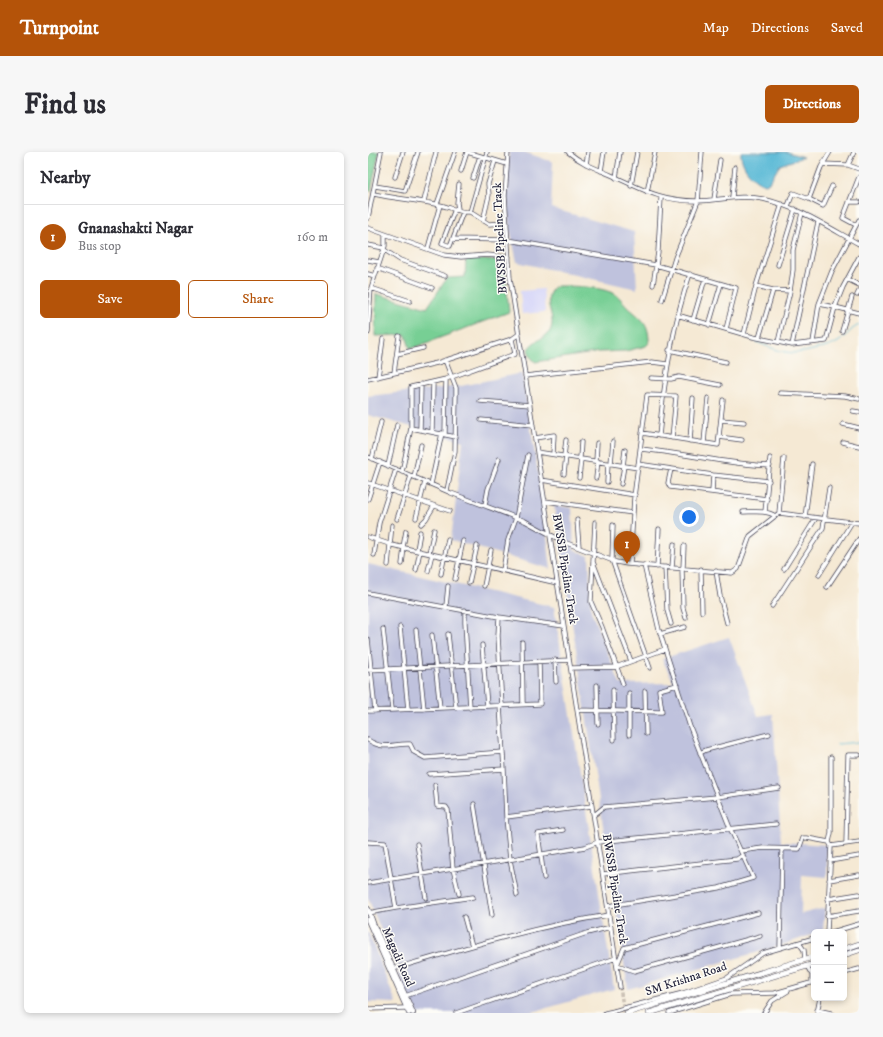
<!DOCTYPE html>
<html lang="en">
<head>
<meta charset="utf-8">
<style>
	:root { --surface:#fff; --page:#f7f7f7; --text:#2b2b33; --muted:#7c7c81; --line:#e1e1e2; --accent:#b45309 }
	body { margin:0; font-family:"IM FELL DW Pica",serif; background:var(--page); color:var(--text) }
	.controls { position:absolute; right:12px; bottom:12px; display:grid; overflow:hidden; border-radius:6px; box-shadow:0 2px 6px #0003 }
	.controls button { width:36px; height:36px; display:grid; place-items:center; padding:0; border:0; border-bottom:1px solid var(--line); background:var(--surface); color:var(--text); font:20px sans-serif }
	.you { position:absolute; left:321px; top:365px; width:14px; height:14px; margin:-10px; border:3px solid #fff; border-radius:50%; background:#1a73e8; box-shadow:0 0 0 6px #1a73e833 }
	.badge { display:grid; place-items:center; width:26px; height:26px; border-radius:50%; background:var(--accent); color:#fff; font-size:13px; font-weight:700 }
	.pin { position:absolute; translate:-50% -33px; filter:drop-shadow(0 1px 2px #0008) }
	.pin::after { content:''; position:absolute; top:21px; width:14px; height:12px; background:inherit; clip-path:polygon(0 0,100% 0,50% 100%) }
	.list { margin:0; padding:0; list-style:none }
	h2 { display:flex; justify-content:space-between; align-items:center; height:52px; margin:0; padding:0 16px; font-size:17px }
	h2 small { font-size:13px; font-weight:400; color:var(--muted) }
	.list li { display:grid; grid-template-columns:26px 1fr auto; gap:12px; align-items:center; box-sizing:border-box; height:64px; padding:0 16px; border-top:1px solid var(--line) }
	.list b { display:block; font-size:15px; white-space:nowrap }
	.list p { margin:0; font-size:13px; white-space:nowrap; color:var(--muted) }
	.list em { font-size:13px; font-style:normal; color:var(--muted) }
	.actions { display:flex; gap:8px; padding:12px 16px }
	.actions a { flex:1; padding:9px 0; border:1px solid var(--accent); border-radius:6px; text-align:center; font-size:14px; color:var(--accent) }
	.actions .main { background:var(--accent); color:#fff }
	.map { position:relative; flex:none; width:491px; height:861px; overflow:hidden; border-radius:6px }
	header { display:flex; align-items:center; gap:24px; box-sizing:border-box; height:56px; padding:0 20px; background:var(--accent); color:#fff }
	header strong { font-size:19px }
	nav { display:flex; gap:22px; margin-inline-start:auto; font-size:14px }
	.intro { display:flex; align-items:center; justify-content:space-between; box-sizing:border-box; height:96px; padding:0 24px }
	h1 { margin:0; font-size:28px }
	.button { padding:10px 18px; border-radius:6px; background:var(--accent); color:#fff; font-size:14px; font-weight:700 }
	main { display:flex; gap:24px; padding:0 24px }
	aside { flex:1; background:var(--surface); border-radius:6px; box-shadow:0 2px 6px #0003 }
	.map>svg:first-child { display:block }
	.built { fill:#d7d7f8 }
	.industrial { fill:#bfc2dd }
	.green { fill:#77cf94; stroke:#4c7868 }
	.water { fill:#57b8d5; stroke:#3c6d88 }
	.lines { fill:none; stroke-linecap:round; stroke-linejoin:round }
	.stream { stroke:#57b8d5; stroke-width:1 }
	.minor-tunnel { stroke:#cbc1b5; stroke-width:3.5; stroke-dasharray:3.5 2; stroke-linecap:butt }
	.minor-casing { stroke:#424052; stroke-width:5 }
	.major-casing { stroke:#424052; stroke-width:6 }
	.highway-casing { stroke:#424052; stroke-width:6 }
	.minor { stroke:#fff; stroke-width:3.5 }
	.major { stroke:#fff; stroke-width:4.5 }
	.highway { stroke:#fff; stroke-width:5 }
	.minor-bridge-casing { stroke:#424052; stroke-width:5; stroke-linecap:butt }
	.minor-bridge { stroke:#fff; stroke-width:3.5 }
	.labels { text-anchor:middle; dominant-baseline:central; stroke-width:3; stroke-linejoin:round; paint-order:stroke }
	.street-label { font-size:12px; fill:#22223b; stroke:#fdfcf7 }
</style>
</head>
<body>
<header>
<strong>Turnpoint</strong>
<nav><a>Map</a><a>Directions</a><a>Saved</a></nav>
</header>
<div class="intro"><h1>Find us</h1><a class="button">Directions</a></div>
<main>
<aside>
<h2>Nearby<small></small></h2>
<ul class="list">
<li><span class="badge">1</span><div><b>Gnanashakti Nagar</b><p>Bus stop</p></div><em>160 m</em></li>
</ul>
<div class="actions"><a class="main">Save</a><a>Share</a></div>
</aside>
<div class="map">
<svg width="491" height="861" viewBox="0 0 491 861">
	<rect width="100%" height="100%" fill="#fdfcf7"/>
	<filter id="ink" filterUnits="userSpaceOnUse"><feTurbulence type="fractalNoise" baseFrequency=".025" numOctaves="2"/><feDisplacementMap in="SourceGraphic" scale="8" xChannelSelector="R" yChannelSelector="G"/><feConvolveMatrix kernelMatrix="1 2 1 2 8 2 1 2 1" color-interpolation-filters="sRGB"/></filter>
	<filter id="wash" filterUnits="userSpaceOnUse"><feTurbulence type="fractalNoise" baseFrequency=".012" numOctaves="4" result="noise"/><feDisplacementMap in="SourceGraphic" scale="16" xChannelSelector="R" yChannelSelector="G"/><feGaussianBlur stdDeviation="0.9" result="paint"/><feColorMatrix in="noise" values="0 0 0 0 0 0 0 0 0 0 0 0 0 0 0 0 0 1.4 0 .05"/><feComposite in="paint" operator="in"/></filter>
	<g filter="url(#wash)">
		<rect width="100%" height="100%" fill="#f5e9d4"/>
		<path class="built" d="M175,137L177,160L154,162L152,139Z"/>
		<path class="industrial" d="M141,0H156L185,10L183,56L266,80L269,137L149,110L141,72L139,44Z
			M154,221L175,353L183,417L83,388L95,289L0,263V244L93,234Z
			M186,353L204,356L206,398L221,404L223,459L252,532L306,531L294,507L361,485L390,564L405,562L413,690L459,693V725L434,723L433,762L457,756L455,779L446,780V782L408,795L260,837Z
			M0,412L186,455L246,837L161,861H50L35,833L0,746Z
			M0,779L28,851L0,850Z"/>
		<path class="green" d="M0,0H11L3,39L0,38Z
			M98,107L136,109L141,160L42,197L38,183L7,184L8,142L59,156L79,126L97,125Z
			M187,134C204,134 229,134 245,141C250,143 255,150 259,154C272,167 281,168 281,191L278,194L258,199L232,200L167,210L162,204L160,197C167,187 177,187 182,179C190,163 171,149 187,134Z"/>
		<path class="water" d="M373,0H419L435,5L412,13L402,29L398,32C385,30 372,13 373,0Z"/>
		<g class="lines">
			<path class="stream" d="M389,190C415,201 422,204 449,197C456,196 464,194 470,190C478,185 482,177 491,173
				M469,592L491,590"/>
		</g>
	</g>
	<g filter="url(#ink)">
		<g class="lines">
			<path class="minor-tunnel" d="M252,835L256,861"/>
			<defs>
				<path id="minor" d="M140,0L137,44L142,126L252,835
					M200,0C213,11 227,16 243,23C274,37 292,49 329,49C351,49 372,42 395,47C430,55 460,75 491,92
					M218,12L220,0
					M455,12L480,13L491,17
					M480,13L486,0
					M93,19L99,0L139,12
					M233,19L236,0
					M27,25L35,0
					M105,26L112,4
					M248,26L252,0
					M7,34L37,39L50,0
					M263,34L269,0
					M279,40L287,0
					M6,42C28,47 50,48 72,53
					M364,45L367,15
					M346,47L352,8
					M441,47L455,54L464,34
					M56,49L68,0
					M481,50H491
					M69,52L87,0
					M420,54L425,41L441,47L453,15L462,0
					M87,57L74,91L82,94L95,60
					M90,57L89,51L91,32
					M102,60L121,72L139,71
					M0,66L13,0
					M115,69L121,43L120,32L127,9
					M488,73L475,66L491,25
					M0,76L76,103L93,105L119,103L141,105
					M85,87L140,88L288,113L368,136L358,177
					M0,93L16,96
					M60,96L72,53C82,55 92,61 102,60L119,0
					M15,97L32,108L77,124
					M0,108L11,110
					M410,113L427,57
					M9,116L64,136
					M0,122L7,124
					M479,127L491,133
					M285,133L290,100L293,46
					M388,134L405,138L391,186
					M3,136L42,149
					M405,138L422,139
					M489,143L491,139
					M294,148L307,106L330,49L334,0
					M451,152L467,155L475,135L491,105
					M309,163L385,185L424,193L458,189L467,155L491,161
					M325,168L337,127
					M341,173L353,132
					M474,179L484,145
					M0,181L3,136L17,94V82
					M376,182L388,134L414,52
					M410,190L422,139L425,118V98L434,61
					M445,190L451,152L464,119L491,68
					M424,193L450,70
					M301,198L358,210
					M29,202L55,196
					M77,208L88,236V243L87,299L79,338
					M26,221L31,184
					M157,224L284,210L299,212
					M10,225L15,187
					M283,226L303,227L311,225L352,233
					M0,227L69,211L144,187L151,182
					M412,241L477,244L491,247
					M112,249L162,253
					M485,259L491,260
					M113,268L165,273
					M353,268L376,270
					M475,272L491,276
					M43,276L88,285
					M52,278L53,232
					M64,280L65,230
					M274,281L350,293L355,248
					M77,282L78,227
					M291,284C296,228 304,175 322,122
					M351,285L374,288
					M167,286L186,283L185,302
					M322,289L325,246
					M475,290L491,294
					M336,291L340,246
					M272,297C316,301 358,312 402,314
					M169,300L270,316
					M196,304L198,288
					M0,305L83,341L157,369L196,390L248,410L259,412L364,421L370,417L382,384L411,361L491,371
					M212,306L213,290
					M4,307L13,270
					M228,309L229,291
					M243,311L245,289
					M270,312L345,323L401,329
					M20,314L29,273
					M255,314L257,298
					M303,317L300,331L302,335L399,347
					M34,320L43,276V235L78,227L147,202L144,187
					M196,322L198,304
					M46,325L53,293
					M211,326L213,307
					M228,326L230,309
					M173,328L267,343
					M239,330L240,311
					M0,331L82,359
					M63,332L74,281
					M253,332L256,314
					M344,340L345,323
					M0,347L12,310
					M177,349L265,361
					M117,353L120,337L131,307
					M375,360C385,360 399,358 407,364
					M397,360L402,306
					M411,361L416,306
					M437,365L444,312
					M48,366L57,330
					M29,367L43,324
					M209,368L211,395
					M227,370L223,450L234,475L255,532
					M53,372L58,367L66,354
					M245,373L244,408L282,516
					M0,385L24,393L189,431
					M35,395L38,379
					M49,398L52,380
					M61,401L66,378
					M6,403L11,371L28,317
					M225,410L263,509
					M34,412L36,396
					M262,412L266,345L279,243L308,244L304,286
					M20,413L24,373
					M289,415L291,377
					M297,415L299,458L303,472
					M304,415L306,392
					M314,416L315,456L318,466
					M315,416L316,394
					M333,417L334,460
					M416,417L448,366
					M48,418L52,399
					M135,418L140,388L148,366L160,303
					M60,419L64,402
					M348,419L352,444L359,471
					M73,422L80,387
					M451,423L484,370
					M87,427L95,389
					M101,431L109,394
					M116,434L123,398
					M459,435L491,387
					M0,441L131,465L196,474
					M78,454L80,434
					M404,454L455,376L461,336
					M97,458V471L102,556
					M131,465L130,484L134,554
					M32,475L40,557
					M15,477L24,557
					M48,478L56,557
					M80,482L88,556
					M292,482L317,475
					M64,483L72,556
					M0,487L7,559
					M154,490L155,553
					M114,493L119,554
					M187,508L188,530
					M203,516L248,515L297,497
					M0,518L201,508
					M229,533L230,572
					M245,538L246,588
					M277,539L278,582
					M261,541V583
					M132,554L136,617
					M209,558L292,560H294L291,538L309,533
					M0,559L172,552L171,509
					M0,588C17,599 25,591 42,592L46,600L57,606L135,600
					M332,601L338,598L401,582
					M61,622L136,617L138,665
					M67,633L69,654L78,655L80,658L85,717L91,742
					M106,652L124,763
					M226,663L236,655L349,645L411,636
					M0,690L17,691L28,756L0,761
					M461,690L463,681V605
					M49,692L58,746
					M478,692L480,603H491
					M463,694L491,690
					M373,699L395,696L431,697L435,686H439L461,690L463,694L459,780
					M462,709L491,704
					M235,722L369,707L375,703
					M176,726L170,682L195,678
					M461,728L491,723
					M0,731L217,695L230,690L408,672
					M149,743L142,708L138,665L224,654
					M460,747L491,742
					M240,754L351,736L385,726L362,676L322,575L291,478L276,413
					M28,756L105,745
					M390,761L256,796L249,813L266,819L392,784
					M459,764L491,759
					M96,765L104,794
					M464,780L491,772
					M431,791L436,798L437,807
					M412,796L414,697
					M439,814L444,823V831
					M25,817C96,796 168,774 241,763
					M476,821L491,817
					M37,844L219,781L243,775
					M260,855L315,841L359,826L395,801L446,786
					M0,857L38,856
					M449,858L463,861
					M88,861L248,806
					M237,861L246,859
					M301,861L363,842L407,841L446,830
					M396,861L404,849L420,839
					M449,861L452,846"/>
				<path id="major" d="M0,757L6,774L45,861
					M0,768L41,861"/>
				<path id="highway" d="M476,797L491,792
					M476,803L491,798
					M259,861L445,805
					M281,861L446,812"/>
			</defs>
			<use href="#minor" class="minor-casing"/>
			<use href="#major" class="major-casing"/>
			<use href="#highway" class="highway-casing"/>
			<use href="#minor" class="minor"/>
			<use href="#major" class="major"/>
			<use href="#highway" class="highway"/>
			<defs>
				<path id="minor-bridge" d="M246,859L260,855"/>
			</defs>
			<use href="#minor-bridge" class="minor-bridge-casing"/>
			<use href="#minor-bridge" class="minor-bridge"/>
		</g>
	</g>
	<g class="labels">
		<g class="street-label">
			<text transform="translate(132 86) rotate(-93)">BWSSB Pipeline Track</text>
			<text transform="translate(197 417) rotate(81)">BWSSB Pipeline Track</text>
			<text transform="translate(247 737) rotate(81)">BWSSB Pipeline Track</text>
			<text transform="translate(30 805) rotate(66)">Magadi Road</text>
			<text transform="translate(318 827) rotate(-18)">SM Krishna Road</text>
		</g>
	</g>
</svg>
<div class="controls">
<button>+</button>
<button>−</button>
</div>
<div class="you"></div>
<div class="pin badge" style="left:259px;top:412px">1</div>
</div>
</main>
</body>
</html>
